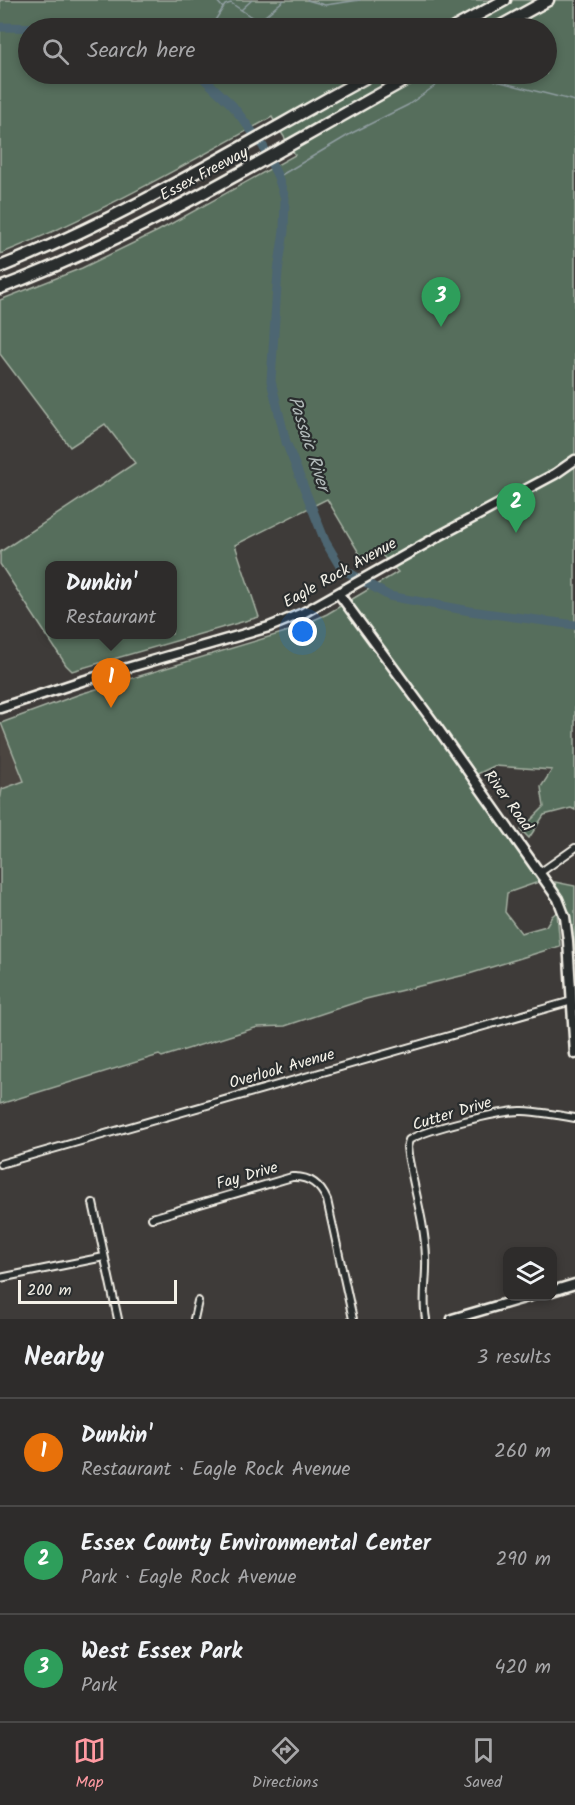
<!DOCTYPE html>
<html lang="en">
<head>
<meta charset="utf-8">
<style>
	:root { --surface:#2e2c2b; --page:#3a3837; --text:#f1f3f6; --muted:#a7a7a9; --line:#494847; --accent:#ff9aa2 }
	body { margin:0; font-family:Kalam,sans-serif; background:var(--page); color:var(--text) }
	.controls { position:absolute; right:18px; bottom:18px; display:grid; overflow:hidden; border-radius:12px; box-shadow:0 3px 9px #0003 }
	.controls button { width:54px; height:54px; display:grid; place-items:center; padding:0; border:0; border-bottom:2px solid var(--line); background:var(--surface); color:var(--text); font:30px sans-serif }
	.scale { position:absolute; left:18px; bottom:15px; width:159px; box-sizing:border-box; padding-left:6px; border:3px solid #f4f1e8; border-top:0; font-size:16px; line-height:21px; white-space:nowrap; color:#f4f1e8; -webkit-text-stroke:4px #2a2d2e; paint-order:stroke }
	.you { position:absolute; left:303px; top:632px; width:21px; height:21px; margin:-15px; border:4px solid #fff; border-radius:50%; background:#1a73e8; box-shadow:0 0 0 9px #1a73e833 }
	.badge { display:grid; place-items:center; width:39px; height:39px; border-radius:50%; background:var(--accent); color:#fff; font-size:20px; font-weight:700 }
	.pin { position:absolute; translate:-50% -50px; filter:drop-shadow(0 2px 3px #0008) }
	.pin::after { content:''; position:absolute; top:32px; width:21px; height:18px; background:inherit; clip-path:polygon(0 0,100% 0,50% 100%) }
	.popup { position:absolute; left:45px; top:561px; width:132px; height:78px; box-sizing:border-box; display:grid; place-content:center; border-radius:12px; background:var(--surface); filter:drop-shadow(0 2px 4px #0005); font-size:20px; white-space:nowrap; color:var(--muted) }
	.popup b { font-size:22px; color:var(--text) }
	.popup::after { content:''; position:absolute; left:50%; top:100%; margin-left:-12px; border:12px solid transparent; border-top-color:var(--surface) }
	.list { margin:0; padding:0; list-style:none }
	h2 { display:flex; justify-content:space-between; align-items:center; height:78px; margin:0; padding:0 24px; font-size:26px }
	h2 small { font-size:20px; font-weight:400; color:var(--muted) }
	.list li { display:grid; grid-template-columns:39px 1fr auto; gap:18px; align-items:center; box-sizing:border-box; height:108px; padding:0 24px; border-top:2px solid var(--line) }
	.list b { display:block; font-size:22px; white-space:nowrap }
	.list p { margin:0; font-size:20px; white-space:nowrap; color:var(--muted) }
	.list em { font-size:20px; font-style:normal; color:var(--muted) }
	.icon { flex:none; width:33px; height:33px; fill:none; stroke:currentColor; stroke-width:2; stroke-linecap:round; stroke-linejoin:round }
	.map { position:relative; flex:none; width:575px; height:1319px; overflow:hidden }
	.search { position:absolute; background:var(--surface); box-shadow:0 3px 9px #0003; left:18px; right:18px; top:18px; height:66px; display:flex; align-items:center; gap:15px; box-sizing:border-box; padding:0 21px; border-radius:33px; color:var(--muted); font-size:22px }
	.sheet { height:402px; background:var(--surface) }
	nav { display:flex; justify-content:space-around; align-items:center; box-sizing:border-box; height:84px; border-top:2px solid var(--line); background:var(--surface); font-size:16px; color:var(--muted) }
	nav a { display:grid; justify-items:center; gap:3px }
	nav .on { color:var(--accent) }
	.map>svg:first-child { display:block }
	.built { fill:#4c4541 }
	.green { fill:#566e5c; stroke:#a5b0a2; stroke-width:1.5; fill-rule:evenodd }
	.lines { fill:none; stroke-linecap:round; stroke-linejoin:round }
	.stream { stroke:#909ea1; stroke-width:1.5 }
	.river { stroke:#4d6672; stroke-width:9 }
	.street-casing { stroke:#f4f1e8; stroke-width:10 }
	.secondary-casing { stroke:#f4f1e8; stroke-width:13 }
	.highway-casing { stroke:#f4f1e8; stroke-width:15 }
	.street { stroke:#2a2d2e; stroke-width:6 }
	.secondary { stroke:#2a2d2e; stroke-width:8 }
	.highway { stroke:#2a2d2e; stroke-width:10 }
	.labels { text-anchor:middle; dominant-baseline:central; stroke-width:4.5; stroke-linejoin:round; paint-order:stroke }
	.street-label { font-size:16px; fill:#f4f1e8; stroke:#2a2d2e }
	.water-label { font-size:18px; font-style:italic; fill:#b1b9b9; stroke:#2a2d2e }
</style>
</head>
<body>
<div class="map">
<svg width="575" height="1319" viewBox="0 0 575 1319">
	<rect width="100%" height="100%" fill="#3e3b39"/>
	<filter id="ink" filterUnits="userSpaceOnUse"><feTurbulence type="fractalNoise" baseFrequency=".0167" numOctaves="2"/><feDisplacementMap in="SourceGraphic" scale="12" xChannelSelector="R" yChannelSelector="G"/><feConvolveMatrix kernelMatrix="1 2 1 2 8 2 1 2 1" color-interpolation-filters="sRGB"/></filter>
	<g filter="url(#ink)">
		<path class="built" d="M1,723L24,781L2,789L0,800Z"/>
		<path class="green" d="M0,0H575V810L571,808L544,815L529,838L521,830L544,807L541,787L552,770L494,766L473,776L547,879L507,893L505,912L521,933L546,926L552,916L557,912L560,946L469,974L366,999L285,1026L258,1027L162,1057L159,1055L0,1104V800L2,789L24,781L1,723L80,694L292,630L327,614L398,572L381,554L365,563L327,499L235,545L259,617L72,671L66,665L0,564V552L135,463L105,424L70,447L0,354V300L82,268L158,231L295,155L272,117C183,166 95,216 0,254ZM28,28H546V74H28ZM50,566H172V634H50Z
			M555,882L575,886V948L571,941Z"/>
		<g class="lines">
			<path class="stream" d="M216,0L223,8
				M307,0L325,5L360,0
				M241,10L252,0
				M259,21L284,0
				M210,28L225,5L231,3L263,25L275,28H301
				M469,74L575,101
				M278,177L352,133L408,105L446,78L458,74"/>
			<path class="river" d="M0,27L50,28
				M199,74L232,105L263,146L278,177L285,198L284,231L278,271L271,381L286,442L325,541L341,568L389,596L470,611L575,625"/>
			<defs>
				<path id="street" d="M541,872L575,848
					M0,1164L572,1001
					M93,1203L118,1319
					M152,1218L292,1177C309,1176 320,1184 327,1200L353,1319
					M0,1278L104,1257
					M194,1319L198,1301
					M426,1319C422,1298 427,1279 426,1258C425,1224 414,1189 408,1155L407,1147L409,1140C426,1129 503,1110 523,1111C540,1112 558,1115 575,1118"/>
				<path id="secondary" d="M339,594L434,723L558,899L565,917L568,941L575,1054
					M0,708L82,681L269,627L303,613L439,536L555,474L575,460
					M552,1291L575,1284
					M452,1319L531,1296"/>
				<path id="highway" d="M454,28L505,0
					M497,28L548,0
					M0,267C131,215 249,141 372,74
					M0,288C146,233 280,149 416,74"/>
			</defs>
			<use href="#street" class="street-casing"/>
			<use href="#secondary" class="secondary-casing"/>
			<use href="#highway" class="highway-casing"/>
			<use href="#street" class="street"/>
			<use href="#secondary" class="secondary"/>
			<use href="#highway" class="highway"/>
		</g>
	</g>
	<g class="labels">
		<g class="street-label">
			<text transform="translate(204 174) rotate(-28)">Essex Freeway</text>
			<text transform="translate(340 573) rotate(-29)">Eagle Rock Avenue</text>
			<text transform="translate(508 801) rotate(54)">River Road</text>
			<text transform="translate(282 1069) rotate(-16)">Overlook Avenue</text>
			<text transform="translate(452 1114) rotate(-17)">Cutter Drive</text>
			<text transform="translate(247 1176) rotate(-16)">Fay Drive</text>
		</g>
		<g class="water-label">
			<text transform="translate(308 444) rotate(72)">Passaic River</text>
		</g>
	</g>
</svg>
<div class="controls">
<button><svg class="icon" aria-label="layers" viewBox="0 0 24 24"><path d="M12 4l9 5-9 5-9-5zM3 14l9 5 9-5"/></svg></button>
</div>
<div class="scale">200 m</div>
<div class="you"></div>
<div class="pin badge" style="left:111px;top:708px;background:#e8710a">1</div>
<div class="popup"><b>Dunkin'</b>Restaurant</div>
<div class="pin badge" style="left:516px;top:533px;background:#2e9e5b">2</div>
<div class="pin badge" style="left:441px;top:327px;background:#2e9e5b">3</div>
<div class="search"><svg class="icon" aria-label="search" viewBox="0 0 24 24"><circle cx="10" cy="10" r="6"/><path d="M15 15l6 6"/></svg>Search here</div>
</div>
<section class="sheet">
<h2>Nearby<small>3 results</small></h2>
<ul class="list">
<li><span class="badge" style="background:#e8710a">1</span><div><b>Dunkin'</b><p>Restaurant · Eagle Rock Avenue</p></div><em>260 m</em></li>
<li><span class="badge" style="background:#2e9e5b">2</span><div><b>Essex County Environmental Center</b><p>Park · Eagle Rock Avenue</p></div><em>290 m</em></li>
<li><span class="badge" style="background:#2e9e5b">3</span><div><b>West Essex Park</b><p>Park</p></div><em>420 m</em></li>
</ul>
</section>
<nav>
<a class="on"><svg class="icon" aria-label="map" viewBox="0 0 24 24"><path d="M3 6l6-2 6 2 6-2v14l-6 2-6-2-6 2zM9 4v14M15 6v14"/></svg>Map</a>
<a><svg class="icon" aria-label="directions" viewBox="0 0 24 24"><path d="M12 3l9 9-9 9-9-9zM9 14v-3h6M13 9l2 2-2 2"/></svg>Directions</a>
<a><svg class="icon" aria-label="saved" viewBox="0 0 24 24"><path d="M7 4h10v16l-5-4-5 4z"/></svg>Saved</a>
</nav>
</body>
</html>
